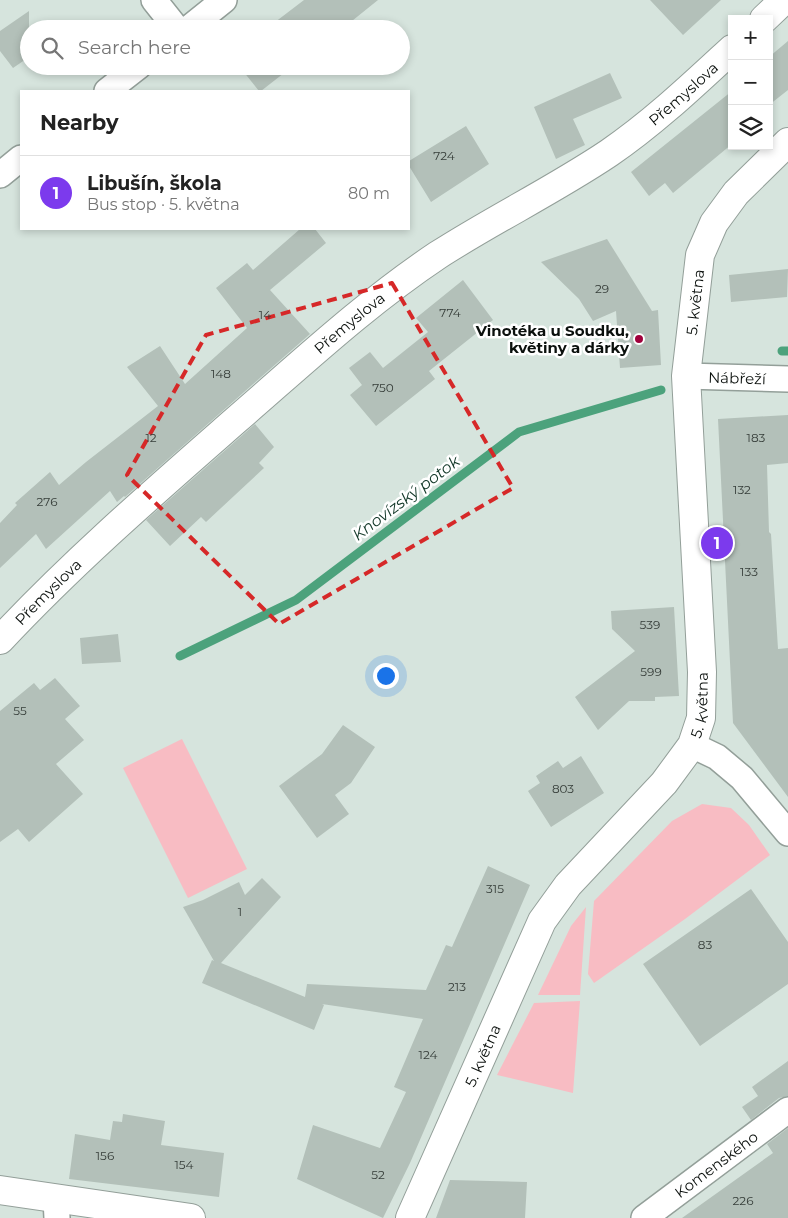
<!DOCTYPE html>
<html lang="en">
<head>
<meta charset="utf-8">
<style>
	:root { --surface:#fff; --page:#f6f6f6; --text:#222; --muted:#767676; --line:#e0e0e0; --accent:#7c3aed }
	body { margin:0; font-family:Montserrat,sans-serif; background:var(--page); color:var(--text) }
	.controls { position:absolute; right:15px; top:15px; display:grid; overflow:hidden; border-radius:0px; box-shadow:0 2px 8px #0003 }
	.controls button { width:45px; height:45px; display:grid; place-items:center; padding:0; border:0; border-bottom:1px solid var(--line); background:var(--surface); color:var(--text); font:25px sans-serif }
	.you { position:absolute; left:385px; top:675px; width:18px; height:18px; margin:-12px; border:4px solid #fff; border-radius:50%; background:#1a73e8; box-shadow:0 0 0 8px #1a73e833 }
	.badge { display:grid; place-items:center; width:32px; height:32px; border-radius:50%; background:var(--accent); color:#fff; font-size:16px; font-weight:700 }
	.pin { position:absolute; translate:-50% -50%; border:2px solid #fff; box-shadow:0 1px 5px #0006 }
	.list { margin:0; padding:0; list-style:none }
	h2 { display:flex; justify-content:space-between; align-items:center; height:65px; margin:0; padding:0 20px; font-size:21px }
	h2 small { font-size:16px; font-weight:400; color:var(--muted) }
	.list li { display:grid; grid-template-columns:32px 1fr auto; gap:15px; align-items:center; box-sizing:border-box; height:75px; padding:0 20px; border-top:1px solid var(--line) }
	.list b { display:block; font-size:19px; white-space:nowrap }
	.list p { margin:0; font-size:16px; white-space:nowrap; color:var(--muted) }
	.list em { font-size:16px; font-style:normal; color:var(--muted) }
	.icon { flex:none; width:28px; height:28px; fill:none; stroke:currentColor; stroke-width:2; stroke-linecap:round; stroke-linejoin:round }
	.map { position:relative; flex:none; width:788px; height:1218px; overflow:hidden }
	.search { position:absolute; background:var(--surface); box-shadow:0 2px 8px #0003; left:20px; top:20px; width:390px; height:55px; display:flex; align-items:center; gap:12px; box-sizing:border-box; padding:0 18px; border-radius:28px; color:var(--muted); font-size:19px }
	.panel { position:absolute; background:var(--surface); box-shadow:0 2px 8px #0003; left:20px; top:90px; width:390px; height:140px; border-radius:0px }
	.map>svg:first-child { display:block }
	.green { fill:#f8bcc3 }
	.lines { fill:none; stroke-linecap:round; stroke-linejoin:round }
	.stream { stroke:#4ca27c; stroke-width:9 }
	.building { fill:#b3c0b9 }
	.minor-casing { stroke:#939f99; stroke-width:28 }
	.tertiary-casing { stroke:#939f99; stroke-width:30 }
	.minor { stroke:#fff; stroke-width:25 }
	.tertiary { stroke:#fff; stroke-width:28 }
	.marked { fill:none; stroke:#d62828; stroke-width:4; stroke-dasharray:10 6; stroke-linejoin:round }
	.poi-dot { fill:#a0013c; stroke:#fff; stroke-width:2 }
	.labels { text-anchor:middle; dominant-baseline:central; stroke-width:5; stroke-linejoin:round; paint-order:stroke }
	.number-label { font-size:12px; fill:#353c38 }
	.street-label { font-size:15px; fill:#0b100d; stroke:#fff }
	.poi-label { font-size:15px; font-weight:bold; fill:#0b100d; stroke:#fff; text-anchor:end }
	.water-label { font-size:16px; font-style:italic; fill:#0f3525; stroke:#fff }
</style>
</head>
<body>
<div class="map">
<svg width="788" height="1218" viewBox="0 0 788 1218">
	<rect width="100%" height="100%" fill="#d6e4dd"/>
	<path class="green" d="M182,739L247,869L188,898L123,768Z
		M702,804L731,808L749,825L770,855L685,919L594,983L588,974L594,901L672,821Z
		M586,907L580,995H538L571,926Z
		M580,1001L573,1093L497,1075L534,1003Z"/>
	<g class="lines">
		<path class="stream" d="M782,351H788
			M180,656L296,600L519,432L661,390"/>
	</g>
	<path class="building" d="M304,0H378L342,29H266Z
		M650,0H721L683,35Z
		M29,11V57L13,68L0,51V31Z
		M788,41V90L769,105V57Z
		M239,66H293L261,91H259Z
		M610,73L622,98L573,119L585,145L556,159L534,107Z
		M732,91V144L673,193L665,183L649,196L631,172Z
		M466,126L489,164L431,202L409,166V161Z
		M300,229H315L326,243L270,290L310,334L125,497L124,496L117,502L110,491L46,549L36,534L0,568V523L17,505L15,503L50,472L59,485L86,462L158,406L127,367L160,346L185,384L247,328L216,288L247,263L253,270Z
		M607,239L652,311L658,310L661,365L620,368L616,311L593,321L579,299L541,262Z
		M788,269L787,297L731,302L729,275Z
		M463,280L493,320L429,371L435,379L376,426L350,395L362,385L349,368L370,352L383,368L428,332L416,318Z
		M788,415V463L767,465L769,532L771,534L778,649L788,648V797L733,723L718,419Z
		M255,424L274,447L259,463L264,468L206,522L201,517L170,546L146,520Z
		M674,607L679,696L655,697V701H629L598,730L575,697L635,651L612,629L611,611Z
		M118,634L121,662L82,664L80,638Z
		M55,678L80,706L65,719L84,740L56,764L83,794L29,842L18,829L0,842V711L34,683L40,690Z
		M343,725L375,747L351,783L335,795L349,814L317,838L279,786L322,754Z
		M581,756L604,793L551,827L528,791L540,783L536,776L558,761L563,768Z
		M488,866L530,885L410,1163L383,1218L297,1179L313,1125L380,1148L406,1092L394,1087L423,1019L322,1004L324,1005L314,1030L202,983L212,960L214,961L183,907L203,900L239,882L245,895L262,878L281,897L221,963L305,997L307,984L426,990L446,945L452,947Z
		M751,889L788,942V984L700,1046L643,964Z
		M788,1061V1096L779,1098L751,1120L742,1107L758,1096L752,1087Z
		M123,1114L165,1121L161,1145L224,1153L219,1197L69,1179L75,1134L110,1140L113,1121L122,1122Z
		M788,1128V1218H682L773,1153L767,1144Z
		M450,1180L527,1182L525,1218H436Z"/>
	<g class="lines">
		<defs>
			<g id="minor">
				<path d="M154,0L177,29"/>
				<path d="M188,29L224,0"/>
				<path d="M107,91L139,66"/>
				<path d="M0,175L21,158"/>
				<path id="s1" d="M686,376L788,379"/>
				<path d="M692,745L717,757L742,778L788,833"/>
				<path d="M56,1199L57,1218"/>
				<path id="s2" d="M644,1218L788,1110"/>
			</g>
			<g id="tertiary">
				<path d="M764,19L784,0"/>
				<path id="s3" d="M0,640C74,561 155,491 236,420C302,363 366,303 438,255C494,219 554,190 609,153C653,123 693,85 732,49"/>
				<path d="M0,1190L191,1218"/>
				<path id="s4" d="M410,1218L542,921L568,885L664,783L692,745L701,718L702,672L686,376L700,255L714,223L736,193L788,142"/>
			</g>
		</defs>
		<use href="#minor" class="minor-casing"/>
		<use href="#tertiary" class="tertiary-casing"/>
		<use href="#minor" class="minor"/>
		<use href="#tertiary" class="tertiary"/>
	</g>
	<path class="marked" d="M392,283L513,488L279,624L127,475L206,335Z"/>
	<circle class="poi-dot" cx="639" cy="339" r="5"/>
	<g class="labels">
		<g class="number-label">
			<text x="444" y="155">724</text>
			<text x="602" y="288">29</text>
			<text x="450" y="312">774</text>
			<text x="265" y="314">14</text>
			<text x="221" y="373">148</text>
			<text x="383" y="387">750</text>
			<text x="151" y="437">12</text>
			<text x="756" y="437">183</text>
			<text x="742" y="489">132</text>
			<text x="47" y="501">276</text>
			<text x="749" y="571">133</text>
			<text x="650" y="624">539</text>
			<text x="651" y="671">599</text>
			<text x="20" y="710">55</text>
			<text x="563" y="788">803</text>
			<text x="495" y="888">315</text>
			<text x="240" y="911">1</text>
			<text x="705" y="944">83</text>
			<text x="457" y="986">213</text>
			<text x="428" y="1054">124</text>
			<text x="105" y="1155">156</text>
			<text x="184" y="1164">154</text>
			<text x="378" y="1174">52</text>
			<text x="743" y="1200">226</text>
		</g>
		<g class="street-label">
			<text stroke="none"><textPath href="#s3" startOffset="878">Přemyslova</textPath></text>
			<text stroke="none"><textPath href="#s4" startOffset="1002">5. května</textPath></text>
			<text stroke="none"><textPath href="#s3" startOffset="472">Přemyslova</textPath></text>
			<text stroke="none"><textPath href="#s1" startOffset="51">Nábřeží</textPath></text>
			<text stroke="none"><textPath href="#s3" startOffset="68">Přemyslova</textPath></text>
			<text stroke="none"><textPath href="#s4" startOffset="598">5. května</textPath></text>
			<text stroke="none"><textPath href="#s4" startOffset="178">5. května</textPath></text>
			<text stroke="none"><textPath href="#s2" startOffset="90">Komenského</textPath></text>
		</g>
		<g class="poi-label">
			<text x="629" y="330">Vinotéka u Soudku,<tspan x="629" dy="17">květiny a dárky</tspan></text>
		</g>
		<g class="water-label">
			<text transform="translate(406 498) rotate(-37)">Knovízský potok</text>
		</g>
	</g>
</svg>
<div class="controls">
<button>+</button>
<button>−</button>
<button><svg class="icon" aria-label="layers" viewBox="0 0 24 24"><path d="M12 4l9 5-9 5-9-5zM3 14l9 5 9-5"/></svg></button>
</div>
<div class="you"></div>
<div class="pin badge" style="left:717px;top:543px">1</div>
<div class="search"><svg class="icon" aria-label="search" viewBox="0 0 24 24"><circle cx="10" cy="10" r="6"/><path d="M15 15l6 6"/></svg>Search here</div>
<section class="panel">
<h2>Nearby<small></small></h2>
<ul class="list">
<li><span class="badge">1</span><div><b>Libušín, škola</b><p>Bus stop · 5. května</p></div><em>80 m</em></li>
</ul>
</section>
</div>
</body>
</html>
